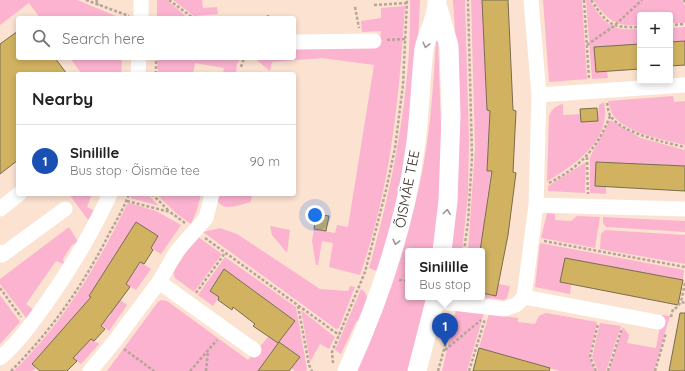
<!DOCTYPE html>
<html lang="en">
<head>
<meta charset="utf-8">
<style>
	:root { --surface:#fff; --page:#f6f6f6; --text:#222; --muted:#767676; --line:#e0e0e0; --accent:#0f766e }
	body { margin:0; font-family:Quicksand,sans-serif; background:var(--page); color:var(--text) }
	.controls { position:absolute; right:12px; top:12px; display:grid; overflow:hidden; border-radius:4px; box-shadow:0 2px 6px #0003 }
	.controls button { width:36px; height:36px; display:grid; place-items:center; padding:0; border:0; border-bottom:1px solid var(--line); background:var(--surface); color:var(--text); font:20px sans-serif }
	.you { position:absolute; left:315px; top:215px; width:14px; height:14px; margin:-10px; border:3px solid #fff; border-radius:50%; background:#1a73e8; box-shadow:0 0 0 6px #1a73e833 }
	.badge { display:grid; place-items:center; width:26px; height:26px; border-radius:50%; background:var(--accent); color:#fff; font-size:13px; font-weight:700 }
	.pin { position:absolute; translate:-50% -33px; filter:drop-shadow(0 1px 2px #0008) }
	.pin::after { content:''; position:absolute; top:21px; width:14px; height:12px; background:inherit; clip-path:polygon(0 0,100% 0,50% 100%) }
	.popup { position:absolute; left:405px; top:248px; width:80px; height:52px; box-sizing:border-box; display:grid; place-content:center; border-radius:4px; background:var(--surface); filter:drop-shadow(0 1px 3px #0005); font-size:13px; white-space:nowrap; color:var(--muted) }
	.popup b { font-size:15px; color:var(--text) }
	.popup::after { content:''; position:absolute; left:50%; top:100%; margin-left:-8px; border:8px solid transparent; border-top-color:var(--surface) }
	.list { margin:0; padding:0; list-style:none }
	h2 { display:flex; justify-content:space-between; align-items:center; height:52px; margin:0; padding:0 16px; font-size:17px }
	h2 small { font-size:13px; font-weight:400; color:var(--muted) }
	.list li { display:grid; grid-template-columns:26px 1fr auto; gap:12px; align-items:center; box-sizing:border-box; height:72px; padding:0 16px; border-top:1px solid var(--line) }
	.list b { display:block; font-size:15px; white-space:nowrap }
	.list p { margin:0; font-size:13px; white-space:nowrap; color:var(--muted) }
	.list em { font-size:13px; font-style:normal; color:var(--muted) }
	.icon { flex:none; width:22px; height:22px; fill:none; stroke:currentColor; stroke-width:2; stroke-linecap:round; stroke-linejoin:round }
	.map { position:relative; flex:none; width:685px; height:371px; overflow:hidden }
	.search { position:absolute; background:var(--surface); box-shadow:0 2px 6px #0003; left:16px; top:16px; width:280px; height:44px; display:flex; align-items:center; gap:10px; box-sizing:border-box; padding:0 14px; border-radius:4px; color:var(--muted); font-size:15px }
	.panel { position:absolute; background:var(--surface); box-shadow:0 2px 6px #0003; left:16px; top:72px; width:280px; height:124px; border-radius:4px }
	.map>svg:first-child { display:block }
	.green { fill:#fbb3d0 }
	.building { fill:#d1b261; stroke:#786d50 }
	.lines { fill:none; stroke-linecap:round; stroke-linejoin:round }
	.path { stroke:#b8a496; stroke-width:2.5; stroke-dasharray:3 2; stroke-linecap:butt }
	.minor { stroke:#fff; stroke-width:15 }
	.major { stroke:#fff; stroke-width:19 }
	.oneway { stroke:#9d9793 }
	.labels { text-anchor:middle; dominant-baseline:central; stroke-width:4; stroke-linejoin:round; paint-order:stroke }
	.street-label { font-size:14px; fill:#3b2f27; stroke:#fff }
</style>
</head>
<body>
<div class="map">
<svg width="685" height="371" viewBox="0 0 685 371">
	<rect width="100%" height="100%" fill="#fbe2d1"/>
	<path class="green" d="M0,0H77L121,18H40L29,3L0,25Z
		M157,0H167L188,18H157Z
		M173,0H202L203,8L217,7L218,14L194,16Z
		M410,0H420C417,71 411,141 396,210C391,231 383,251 377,271L369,268C393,185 412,87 410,0Z
		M453,0H465L469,142L468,194L462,251H451L457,64Z
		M471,0H482L487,110L490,111L487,170L491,171L480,251H468L475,149Z
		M543,0H582L587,79L549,82Z
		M586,0H589C606,24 608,31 640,29V44L594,47L607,71L608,78L592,79Z
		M593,0H681L685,5V23H670V15H640V25C614,27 608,20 593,0Z
		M405,6C399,99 391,186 360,275L329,267L333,243L322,241L318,265H316L312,241L314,229L335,233L337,225L348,227L374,65L322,58L272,62L270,71L254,58H294V49L379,47L381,31L362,32L361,21L381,18V8Z
		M685,27V41L670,42V28Z
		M436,41L438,42L442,154L439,211L434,251H408V297H427L417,342L408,371H356C381,310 405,251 419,187C430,139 433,90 436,41Z
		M70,58H122L121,74H92L90,72L82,74Z
		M157,58H241L237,64L236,74H223L224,68L195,63L193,74H161L158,71Z
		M673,96L674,102L685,101V145C662,139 633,135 615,118C611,113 610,107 608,101Z
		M604,102C612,141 575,164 547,182L549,116C552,109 555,106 563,104V115L581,114L582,122L598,121L599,105Z
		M610,120L641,138L685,150V166L596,162L595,186L606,187V194L590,193V157Z
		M586,162L585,193L548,191V186Z
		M69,194H92L87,207L95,211L88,220Z
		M132,194H148L159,206L130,198Z
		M156,194H201L197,210L191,224L177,214Z
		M214,194H252L251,202C234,206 221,214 214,194Z
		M129,203L156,211L181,225L161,254L151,248L158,236L136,222L89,296L91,297L32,364L36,368L32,371H14C63,323 98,265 127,204Z
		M547,213L555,214V220L571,221L577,216L600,217L595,248L541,238Z
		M603,217L685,221V232L606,227L603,223Z
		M270,226L290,230L287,253L272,235Z
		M69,227L78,242L72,245L63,259L64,264L56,261L26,304L34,310L27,319L0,284V279Z
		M220,228L237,234L320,289L348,291L350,286L355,287L339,328L336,329L203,232Z
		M605,230L685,235V264L600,249L601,234Z
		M197,236L222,254L194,292L175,278L173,272Z
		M540,243L684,270L683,280L565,258L560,282L571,285L570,294L535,287Z
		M225,257L296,307L307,369L306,371H295L291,368L300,357L279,342L258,371H107L158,302L161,300L167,301L248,360L270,335L279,342L295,321L224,269L210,290L219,297L213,306L198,295Z
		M141,262L151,269L136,290L126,284Z
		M498,284L510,286L507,298L504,300L481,297L482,293Z
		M361,289C372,296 365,307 362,318L356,322L341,354L335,350Z
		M0,295L20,322L0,344Z
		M118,298L127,305L109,331L102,325L111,315L108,312Z
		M301,310L335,337L329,349L320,344L310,362Z
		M456,310L484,313L467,371H442Z
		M546,313L597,322L589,357L595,371H560L479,348L489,314L518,318V322L535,324L539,316Z
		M662,315L670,316L654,371H609L623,327L629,335L627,343L656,348Z
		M600,323L621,326L606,371H598L592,357Z
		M91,339L99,344L81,364L73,358Z"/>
	<path class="building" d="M482,0H508L513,110L516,111L513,172L516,173L508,235L496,296L482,293V251H480L492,171H487L490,111L487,110Z
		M18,31V58H55L67,74H18V160L0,174V44Z
		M685,41V65L670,66V42Z
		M640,44V69L596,72L594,47Z
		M597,108L598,121L581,122L580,109Z
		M596,162L685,166V191L595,186Z
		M316,214L329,216L326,231L314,229Z
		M136,222L158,236L151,248L153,250L144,264L140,262L126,284L130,287L101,326L105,329L94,341L91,339L73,358L77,361L67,371H40L32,364L91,297L89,296Z
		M565,258L683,280L678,305L560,282Z
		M224,269L295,321L278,343L253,326L255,324L233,307L232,310L218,300L219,297L210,291Z
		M680,313H685V371H669Z
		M279,342L300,357L289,371H258Z
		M479,348L550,368L549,371H473Z"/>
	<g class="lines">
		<path class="path" d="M86,0L129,16
			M96,0L99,5
			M169,0L193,18
			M584,0L589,79
			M591,0C608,24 609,28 640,27
			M683,0L685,2
			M374,5L407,3
			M355,7L359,28
			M268,15V18
			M670,25L685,24
			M387,40L406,39
			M587,45L614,26L642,0
			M241,67L244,58
			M156,74V58
			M607,103C608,107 608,112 610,115C620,133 667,143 685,147
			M587,157L588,194
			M549,183C580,167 597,149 610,116
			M152,194L169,211
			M127,201L170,212L185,223
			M205,238L339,335
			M544,241L685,267
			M464,251L468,222L472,157L468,0
			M399,280L408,281
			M685,283L681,302L685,303
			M0,288L21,317
			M196,293L225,253
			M298,306L309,365L312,371
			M671,317L673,309L676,308L681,302
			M124,349L154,371
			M445,350L481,320
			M333,363L332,352L365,272L386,190L395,148L403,85L407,0
			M11,371C52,330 84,284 110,232C117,220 124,207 129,194
			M190,371L217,340
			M206,371L208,351
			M438,371L453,317
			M469,371L485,319
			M596,371L590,357L598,324
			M608,371L622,328
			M655,371L666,333"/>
		<path class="minor" d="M141,0V18
			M294,42L374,41
			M138,74L139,58
			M539,95L685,85
			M536,205L685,209
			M0,209L19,194
			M0,252L2,255L65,209
			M159,282L254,350
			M524,297L658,322
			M435,301L504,309L516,305L524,297L536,205L539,95L531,0
			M0,358C16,345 30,326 42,309C68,273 91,235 110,194
			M90,371L114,342L159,282L177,251L206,218L212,194"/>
		<path class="major" d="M438,8L449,46L451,115L448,201L442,251
			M347,371C379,301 405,226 415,149C420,116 420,82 424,49C427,33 438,17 437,0
			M417,371L436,297"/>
	</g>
	<defs><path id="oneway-chevron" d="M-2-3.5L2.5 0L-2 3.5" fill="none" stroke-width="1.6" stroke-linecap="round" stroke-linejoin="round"/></defs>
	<g class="oneway">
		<use href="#oneway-chevron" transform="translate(426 45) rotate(104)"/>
		<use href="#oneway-chevron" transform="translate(447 212) rotate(-83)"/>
		<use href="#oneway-chevron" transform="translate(396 242) rotate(104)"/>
	</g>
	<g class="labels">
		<g class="street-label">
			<text transform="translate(407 189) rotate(-79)">ÕISMÄE TEE</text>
		</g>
	</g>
</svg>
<div class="controls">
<button>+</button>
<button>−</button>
</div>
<div class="you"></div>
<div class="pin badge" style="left:445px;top:346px;background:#1a4fb4">1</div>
<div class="popup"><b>Sinilille</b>Bus stop</div>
<div class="search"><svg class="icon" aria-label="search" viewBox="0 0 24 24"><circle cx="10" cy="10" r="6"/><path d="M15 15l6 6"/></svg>Search here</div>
<section class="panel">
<h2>Nearby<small></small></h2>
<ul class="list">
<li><span class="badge" style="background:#1a4fb4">1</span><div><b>Sinilille</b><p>Bus stop · Õismäe tee</p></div><em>90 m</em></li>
</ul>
</section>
</div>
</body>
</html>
